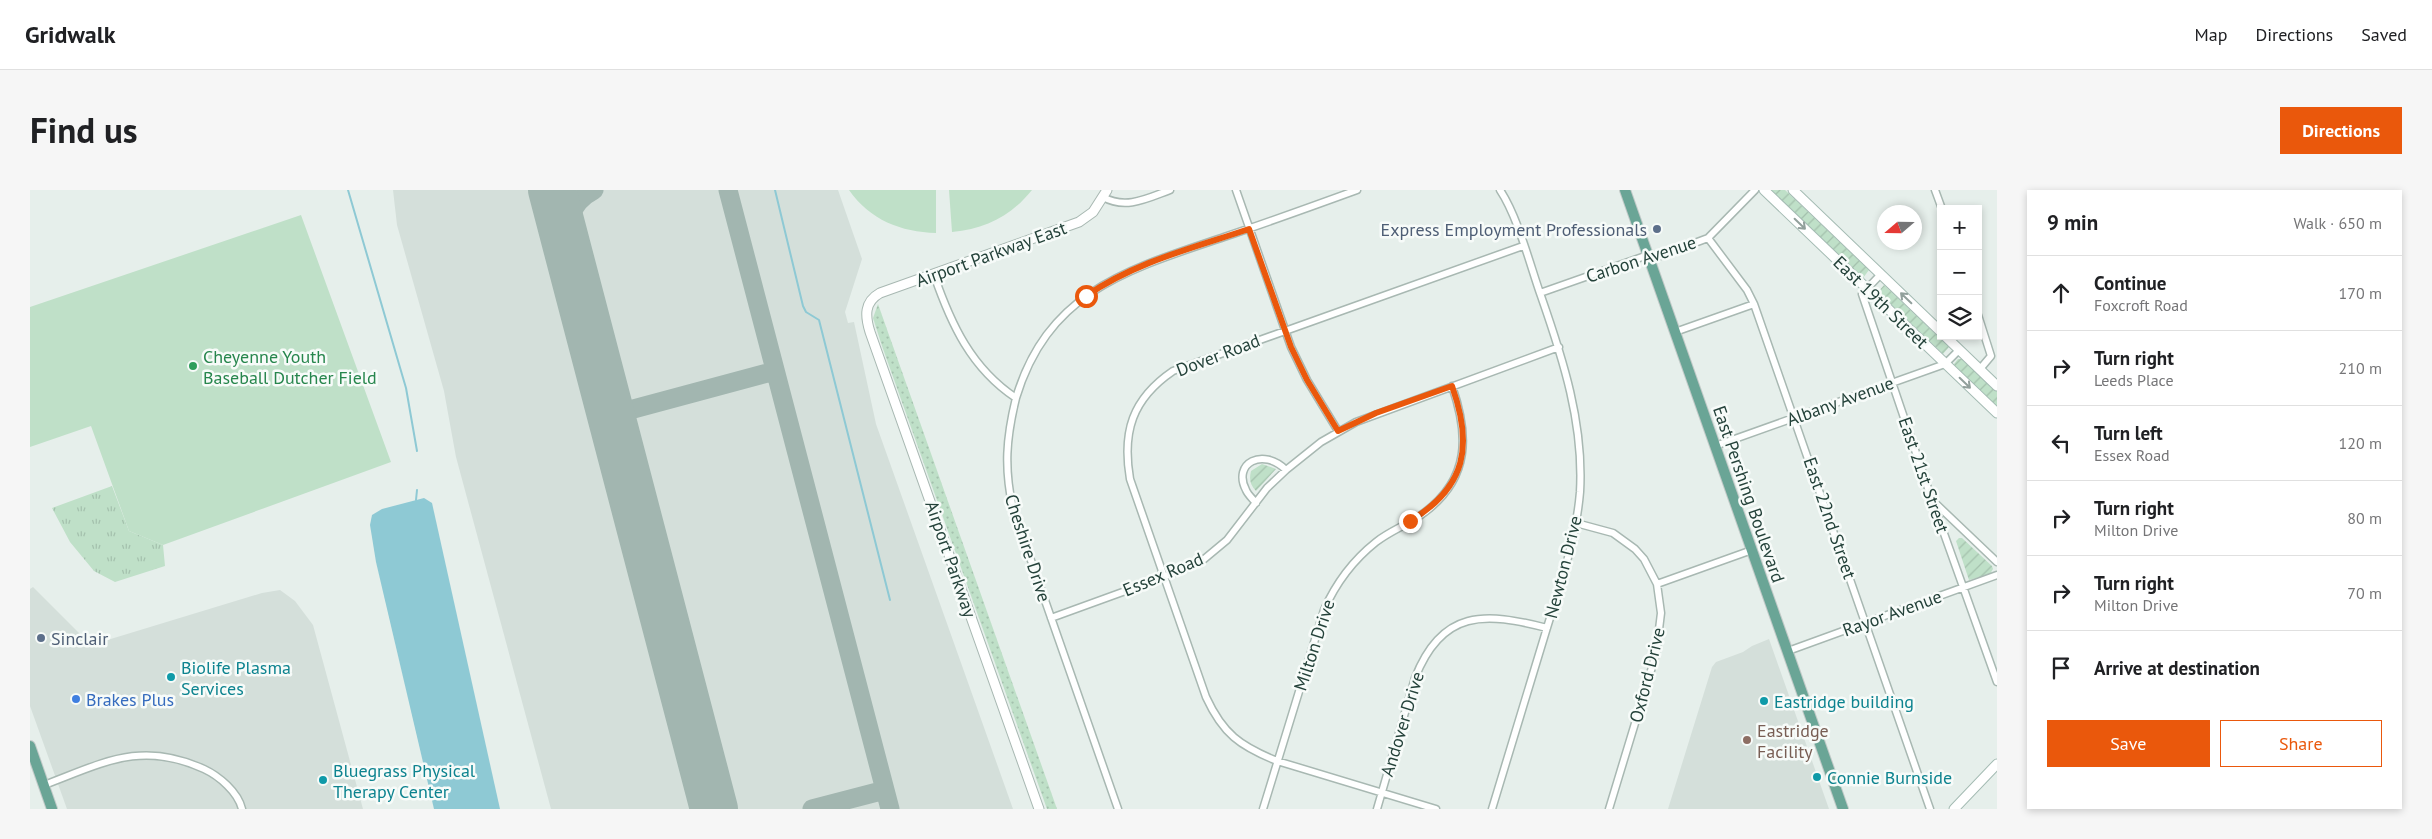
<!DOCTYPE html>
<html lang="en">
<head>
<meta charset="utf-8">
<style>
	:root { --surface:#fff; --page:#f6f6f6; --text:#202124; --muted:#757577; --line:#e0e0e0; --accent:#ea580c }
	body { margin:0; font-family:"PT Sans",sans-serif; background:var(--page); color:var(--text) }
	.controls { position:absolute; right:15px; top:15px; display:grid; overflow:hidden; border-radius:0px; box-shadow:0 2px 8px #0003 }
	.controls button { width:45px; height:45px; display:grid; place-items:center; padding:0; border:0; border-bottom:1px solid var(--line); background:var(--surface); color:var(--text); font:25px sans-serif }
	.compass { position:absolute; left:1847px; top:15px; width:45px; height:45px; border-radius:50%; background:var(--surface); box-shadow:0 2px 8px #0003; rotate:250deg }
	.stop { position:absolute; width:15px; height:15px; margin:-11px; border:4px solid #ea580c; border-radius:50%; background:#fff }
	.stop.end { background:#ea580c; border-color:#fff; box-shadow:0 1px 5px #0008 }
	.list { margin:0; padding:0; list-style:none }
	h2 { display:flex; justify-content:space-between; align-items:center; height:65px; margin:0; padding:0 20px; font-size:21px }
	h2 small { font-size:16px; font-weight:400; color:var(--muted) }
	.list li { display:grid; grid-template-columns:32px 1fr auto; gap:15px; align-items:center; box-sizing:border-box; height:75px; padding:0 20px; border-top:1px solid var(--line) }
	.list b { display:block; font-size:19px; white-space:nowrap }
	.list p { margin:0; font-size:16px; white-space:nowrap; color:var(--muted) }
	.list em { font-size:16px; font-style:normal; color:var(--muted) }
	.actions { display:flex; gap:10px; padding:15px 20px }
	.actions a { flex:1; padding:11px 0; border:1px solid var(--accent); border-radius:0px; text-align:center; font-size:18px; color:var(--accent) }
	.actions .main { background:var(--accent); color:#fff }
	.icon { flex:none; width:28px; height:28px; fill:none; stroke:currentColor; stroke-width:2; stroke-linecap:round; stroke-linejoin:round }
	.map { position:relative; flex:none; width:1967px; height:619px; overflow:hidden; border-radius:0px }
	header { display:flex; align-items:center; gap:30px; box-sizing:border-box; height:70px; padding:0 25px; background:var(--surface); border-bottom:1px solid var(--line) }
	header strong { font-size:24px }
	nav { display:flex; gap:28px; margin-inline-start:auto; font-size:18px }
	.intro { display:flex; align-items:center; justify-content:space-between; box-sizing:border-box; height:120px; padding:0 30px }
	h1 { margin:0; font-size:35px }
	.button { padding:12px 22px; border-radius:0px; background:var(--accent); color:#fff; font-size:18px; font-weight:700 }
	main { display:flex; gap:30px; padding:0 30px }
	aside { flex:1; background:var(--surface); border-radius:0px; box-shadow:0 2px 8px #0003 }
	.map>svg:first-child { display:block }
	.built { fill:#d4dfda }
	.grass { fill:url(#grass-dots) }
	.park { fill:url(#park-tufts) }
	.garden { fill:url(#garden-furrows) }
	.pitch { fill:#bfe0c8 }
	.water { fill:#8ec9d4 }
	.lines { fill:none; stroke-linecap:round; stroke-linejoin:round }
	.stream { stroke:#8ec9d4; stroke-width:2 }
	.taxiway { stroke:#a2b6b0; stroke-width:19 }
	.runway { stroke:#a2b6b0; stroke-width:48 }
	.minor-casing { stroke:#a8b8b2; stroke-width:9 }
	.tertiary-casing { stroke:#a8b8b2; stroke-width:11 }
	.secondary-casing { stroke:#a4bbb3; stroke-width:11 }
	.primary-casing { stroke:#c2cac8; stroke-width:12 }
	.minor { stroke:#fff; stroke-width:6 }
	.tertiary { stroke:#fff; stroke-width:9 }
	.secondary { stroke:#fff; stroke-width:9 }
	.primary { stroke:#6aa596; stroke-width:10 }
	.oneway { stroke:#92a09c }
	.route { stroke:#ea580c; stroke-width:6 }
	.service-dot { fill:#5c6f8a; stroke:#f7fbf9; stroke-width:2 }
	.leisure-dot { fill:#2e9e5b; stroke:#f7fbf9; stroke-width:2 }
	.culture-dot { fill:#0f9aa8; stroke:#f7fbf9; stroke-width:2 }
	.shop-dot { fill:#3f7fe0; stroke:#f7fbf9; stroke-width:2 }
	.education-dot { fill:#8d6e63; stroke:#f7fbf9; stroke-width:2 }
	.labels { text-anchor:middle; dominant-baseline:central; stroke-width:5; stroke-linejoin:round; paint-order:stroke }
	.service-label { font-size:18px; fill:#4e5e75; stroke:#f7fbf9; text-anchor:end }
	.street-label { font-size:18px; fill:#24423a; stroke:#f7fbf9 }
	.leisure-label { font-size:18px; fill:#27864d; stroke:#f7fbf9; text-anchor:start }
	.culture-label { font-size:18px; fill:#0d838f; stroke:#f7fbf9; text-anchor:start }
	.shop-label { font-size:18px; fill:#366cbe; stroke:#f7fbf9; text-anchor:start }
	.education-label { font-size:18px; fill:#785e54; stroke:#f7fbf9; text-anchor:start }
</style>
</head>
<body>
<header>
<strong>Gridwalk</strong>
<nav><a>Map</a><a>Directions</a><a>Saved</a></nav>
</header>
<div class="intro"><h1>Find us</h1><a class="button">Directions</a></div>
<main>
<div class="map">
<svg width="1967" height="619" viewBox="0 0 1967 619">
	<defs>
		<pattern id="grass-dots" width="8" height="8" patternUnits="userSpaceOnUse" patternTransform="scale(1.25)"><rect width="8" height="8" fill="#bfe0c8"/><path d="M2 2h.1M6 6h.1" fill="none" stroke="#a4c1ad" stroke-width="1.8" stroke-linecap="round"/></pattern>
		<pattern id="park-tufts" width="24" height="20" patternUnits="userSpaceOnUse" patternTransform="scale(1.25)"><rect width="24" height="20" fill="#bfe0c8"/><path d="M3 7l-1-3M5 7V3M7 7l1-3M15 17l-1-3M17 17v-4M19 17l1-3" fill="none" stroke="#a4c1ad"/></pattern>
		<pattern id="garden-furrows" width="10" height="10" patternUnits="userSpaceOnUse" patternTransform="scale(1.25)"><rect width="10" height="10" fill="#bfe0c8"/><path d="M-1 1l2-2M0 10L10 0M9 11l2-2" fill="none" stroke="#a4c1ad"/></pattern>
	</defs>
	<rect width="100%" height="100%" fill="#e6efeb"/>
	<path class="built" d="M363,0H808L832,69L815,122L818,133L824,132L846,234L983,619H521L426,267L414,201L367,35Z
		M3,397L61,455L232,403L250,400L265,411L283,435L333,619H37L0,516V399Z
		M1739,449L1799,619H1638L1682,477L1686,472L1713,462L1722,456Z"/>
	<path class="grass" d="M848,114L1027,619H1017L852,156L843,128Z"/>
	<path class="park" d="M82,296L99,341L133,355L135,376L85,392L64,381L40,352L22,318Z"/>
	<path class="garden" d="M1741,0H1755L1839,80L1833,88Z
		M1854,95L1919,157L1913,164L1848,102Z
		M1928,169H1932L1967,201V218L1925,178L1924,174Z
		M1232,274L1246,279L1226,301C1220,295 1219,289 1221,281Z
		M1929,348H1932L1962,376L1963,379L1960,384L1939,390L1926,351Z"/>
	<path class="pitch" d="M819,0H906V43C871,42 840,30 819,0Z
		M919,0H1002C981,26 956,39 922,42Z
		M271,25L361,272L133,355L99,341L61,236L0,257V117Z"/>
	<path class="water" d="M394,308L402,313L470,619H404L346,372L340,335L342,325L352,319Z"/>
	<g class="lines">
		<path class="stream" d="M318,0L376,198L387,261
			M745,0L773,116L776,122L789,130L860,410
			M386,310L387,300"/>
		<path class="taxiway" d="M698,0L860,619
			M539,65C535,38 537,14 564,0
			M587,249C585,237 585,229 596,221L745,181
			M678,597L693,619
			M782,619L855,600"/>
		<path class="runway" d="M522,0L684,619"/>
		<defs>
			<path id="minor" d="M1206,0L1261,157L1277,190L1308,241
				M1905,0L1912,19
				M1073,7C1096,20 1118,8 1140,0
				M1678,48L1717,100L1724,114L1900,619
				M1851,84L1832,104L1902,310L1967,492
				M904,85C921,134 941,178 986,208C976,249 974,278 983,319L1088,619
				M1510,103L1618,65L1630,66L1678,48L1725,0
				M1948,125L1961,166L1950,179
				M1645,142L1724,114
				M986,208C1018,101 1099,79 1194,47C1239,32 1283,16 1327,0
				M1685,256L1915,174L1929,160
				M1903,311L1967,372
				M1226,313C1223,309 1218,305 1216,300C1202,273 1233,257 1256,280L1291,252L1326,232L1529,157
				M1546,333L1583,343L1605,359L1614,369L1627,394L1631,423L1626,464L1579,619
				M1627,394L1722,360
				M1021,428L1134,387L1173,370L1197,350L1237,298L1256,280
				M1758,461L1967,385
				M14,595C73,573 111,550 174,579C189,586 208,602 212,619
				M1233,619L1294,420C1306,393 1322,371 1346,352C1361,340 1380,334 1395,322C1440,288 1439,245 1422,196
				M1347,619L1385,488C1412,419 1455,422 1517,438
				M1406,619L1247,571C1210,556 1193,544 1176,507L1100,289C1092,242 1102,209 1143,181L1493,56
				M1462,619C1480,560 1498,501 1516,441C1530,395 1546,350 1550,302C1554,234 1533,169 1511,106C1500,75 1488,27 1470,0"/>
			<path id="tertiary" d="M1009,619L840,142C835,126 834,112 850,103L1049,32L1063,22L1077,0"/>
			<path id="secondary" d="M1734,0L1967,223
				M1763,0L1911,142
				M1915,146L1967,196
				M1924,619L1967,574"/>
			<path id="primary" d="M1595,0L1813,619
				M0,556L22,619"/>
		</defs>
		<use href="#minor" class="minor-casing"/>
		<use href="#tertiary" class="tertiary-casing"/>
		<use href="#secondary" class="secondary-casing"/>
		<use href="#primary" class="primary-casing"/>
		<use href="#minor" class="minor"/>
		<use href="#tertiary" class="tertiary"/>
		<use href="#secondary" class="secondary"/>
		<use href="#primary" class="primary"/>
	</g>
	<defs><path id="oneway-shaft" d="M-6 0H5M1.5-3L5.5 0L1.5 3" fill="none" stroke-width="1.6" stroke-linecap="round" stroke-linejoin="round" transform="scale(1.25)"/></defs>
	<g class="oneway">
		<use href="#oneway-shaft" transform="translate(1770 34) rotate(44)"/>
		<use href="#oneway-shaft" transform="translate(1876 108) rotate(-136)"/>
		<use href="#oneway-shaft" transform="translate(1935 193) rotate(44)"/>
	</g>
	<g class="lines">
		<path class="route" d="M1056,106C1105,72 1163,58 1219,39L1261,157L1277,190L1308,241L1346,223L1422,196C1443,255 1437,297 1380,331"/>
	</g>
	<g class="service-dot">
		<circle cx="1627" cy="39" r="5"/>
		<circle cx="11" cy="448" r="5"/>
	</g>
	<circle class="leisure-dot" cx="163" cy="176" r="5"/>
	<g class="culture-dot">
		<circle cx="141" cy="487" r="5"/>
		<circle cx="1734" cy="511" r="5"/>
		<circle cx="1787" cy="587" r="5"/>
		<circle cx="293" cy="590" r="5"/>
	</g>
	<circle class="shop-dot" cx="46" cy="509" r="5"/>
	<circle class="education-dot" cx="1717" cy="550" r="5"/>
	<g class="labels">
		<g class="service-label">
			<text x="1617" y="39">Express Employment Professionals</text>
			<text x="21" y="448" text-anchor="start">Sinclair</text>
		</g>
		<g class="street-label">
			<text transform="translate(961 64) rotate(-20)">Airport Parkway East</text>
			<text transform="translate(1611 69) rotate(-18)">Carbon Avenue</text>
			<text transform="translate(1851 112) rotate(44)">East 19th Street</text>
			<text transform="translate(1188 165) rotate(-21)">Dover Road</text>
			<text transform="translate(1810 211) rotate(-20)">Albany Avenue</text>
			<text transform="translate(1894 285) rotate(71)">East 21st Street</text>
			<text transform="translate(1719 304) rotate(71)">East Pershing Boulevard</text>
			<text transform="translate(1800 328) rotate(71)">East 22nd Street</text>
			<text transform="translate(998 358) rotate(72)">Cheshire Drive</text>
			<text transform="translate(921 369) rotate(71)">Airport Parkway</text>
			<text transform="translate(1533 377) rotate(-76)">Newton Drive</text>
			<text transform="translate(1133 384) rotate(-23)">Essex Road</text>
			<text transform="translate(1862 423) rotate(-20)">Rayor Avenue</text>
			<text transform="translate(1284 455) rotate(-72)">Milton Drive</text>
			<text transform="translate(1617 485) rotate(-76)">Oxford Drive</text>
			<text transform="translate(1372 534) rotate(-73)">Andover Drive</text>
		</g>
		<g class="leisure-label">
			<text x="173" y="166">Cheyenne Youth<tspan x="173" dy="21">Baseball Dutcher Field</tspan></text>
		</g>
		<g class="culture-label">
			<text x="151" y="477">Biolife Plasma<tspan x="151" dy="21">Services</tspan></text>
			<text x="1744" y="511">Eastridge building</text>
			<text x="303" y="580">Bluegrass Physical<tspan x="303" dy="21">Therapy Center</tspan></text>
			<text x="1797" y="587">Connie Burnside</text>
		</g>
		<g class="shop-label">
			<text x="56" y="509">Brakes Plus</text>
		</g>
		<g class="education-label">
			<text x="1727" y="540">Eastridge<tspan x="1727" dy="21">Facility</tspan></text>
		</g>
	</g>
</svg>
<div class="controls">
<button>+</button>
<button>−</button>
<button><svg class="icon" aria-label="layers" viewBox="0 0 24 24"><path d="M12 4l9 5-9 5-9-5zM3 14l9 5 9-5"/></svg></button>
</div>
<svg class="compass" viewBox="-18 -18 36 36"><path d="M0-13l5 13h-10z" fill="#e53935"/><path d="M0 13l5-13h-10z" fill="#757577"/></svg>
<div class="stop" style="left:1056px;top:106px"></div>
<div class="stop end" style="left:1380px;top:331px"></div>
</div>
<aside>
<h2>9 min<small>Walk · 650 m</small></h2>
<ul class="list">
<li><svg class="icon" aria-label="ahead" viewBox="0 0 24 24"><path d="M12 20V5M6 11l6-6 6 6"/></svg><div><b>Continue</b><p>Foxcroft Road</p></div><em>170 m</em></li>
<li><svg class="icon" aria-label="right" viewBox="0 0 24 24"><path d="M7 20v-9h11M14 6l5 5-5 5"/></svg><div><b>Turn right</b><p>Leeds Place</p></div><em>210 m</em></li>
<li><svg class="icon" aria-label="left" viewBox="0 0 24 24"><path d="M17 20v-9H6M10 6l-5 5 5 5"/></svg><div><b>Turn left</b><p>Essex Road</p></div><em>120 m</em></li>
<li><svg class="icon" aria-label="right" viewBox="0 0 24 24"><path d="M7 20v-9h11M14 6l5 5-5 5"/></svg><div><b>Turn right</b><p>Milton Drive</p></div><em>80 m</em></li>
<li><svg class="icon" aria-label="right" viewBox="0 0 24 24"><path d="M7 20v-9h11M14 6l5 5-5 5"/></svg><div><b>Turn right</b><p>Milton Drive</p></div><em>70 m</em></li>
<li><svg class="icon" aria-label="arrive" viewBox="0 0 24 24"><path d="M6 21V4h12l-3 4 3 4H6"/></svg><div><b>Arrive at destination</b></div></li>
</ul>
<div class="actions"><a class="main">Save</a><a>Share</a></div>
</aside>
</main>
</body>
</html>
